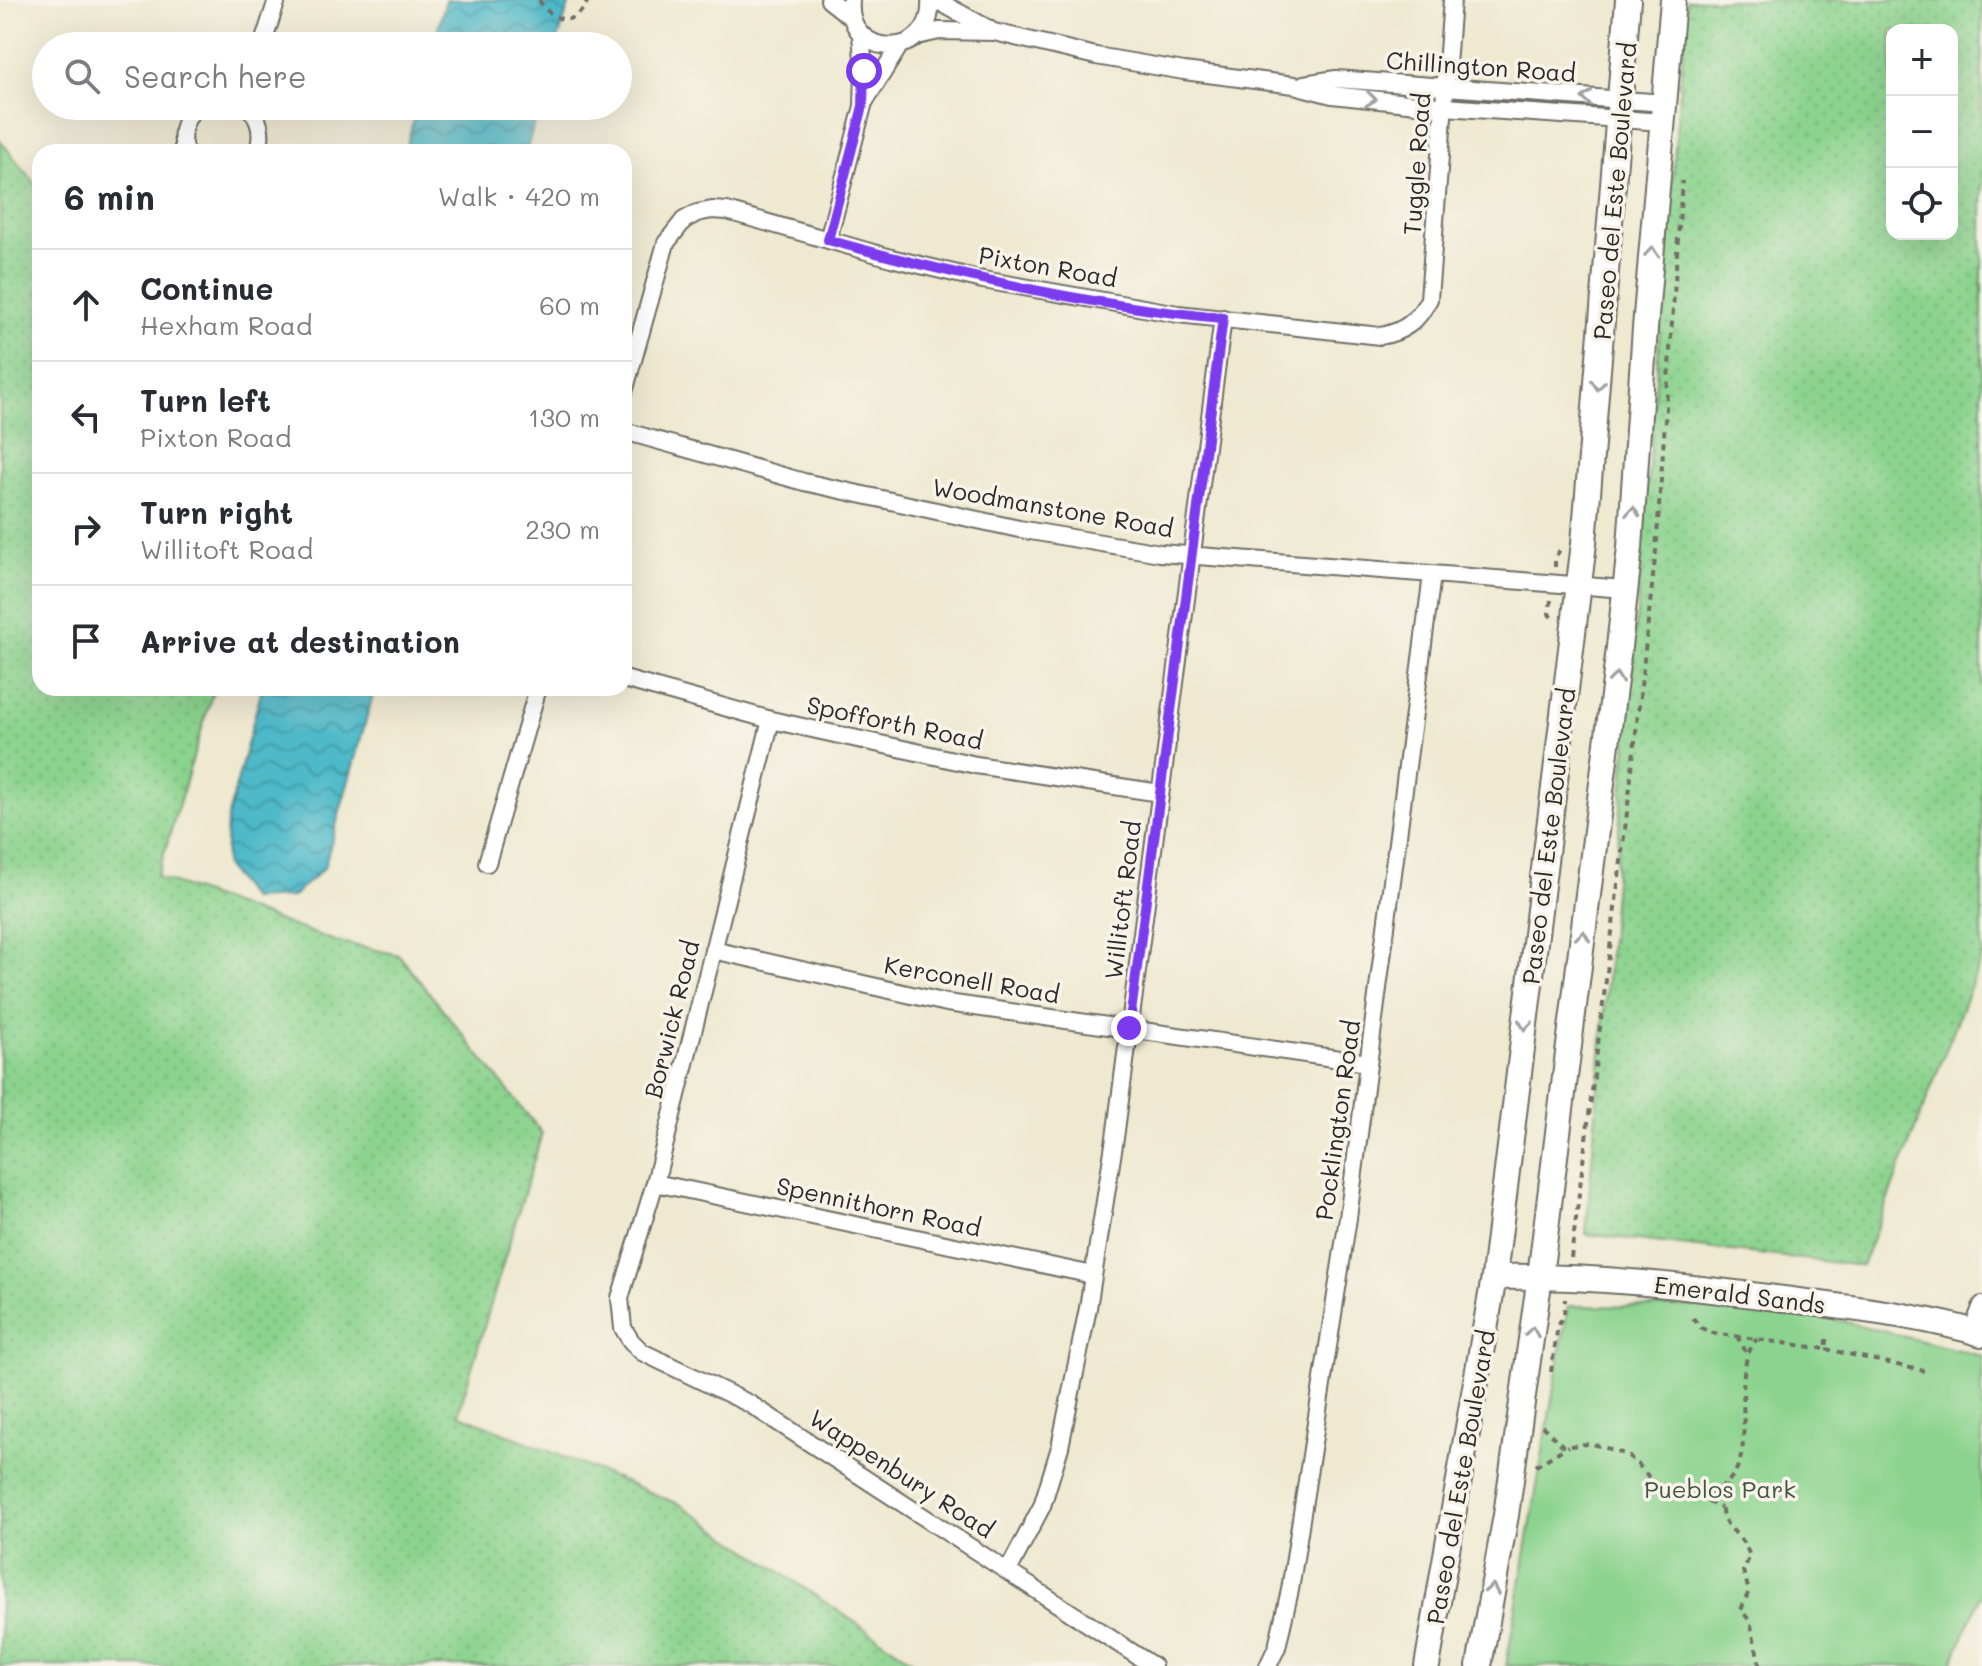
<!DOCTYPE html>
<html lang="en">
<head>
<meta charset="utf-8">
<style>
	:root { --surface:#fff; --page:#f2f2f3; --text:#2b2b33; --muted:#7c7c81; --line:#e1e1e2 }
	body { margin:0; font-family:Mali,sans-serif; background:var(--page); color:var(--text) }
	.controls { position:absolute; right:24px; top:24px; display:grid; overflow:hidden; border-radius:16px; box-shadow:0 8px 32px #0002 }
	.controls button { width:72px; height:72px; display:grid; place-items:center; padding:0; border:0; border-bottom:2px solid var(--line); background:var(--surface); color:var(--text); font:40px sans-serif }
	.stop { position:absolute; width:24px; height:24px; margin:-18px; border:6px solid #7c3aed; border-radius:50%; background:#fff }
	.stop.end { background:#7c3aed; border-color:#fff; box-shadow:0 2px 8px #0008 }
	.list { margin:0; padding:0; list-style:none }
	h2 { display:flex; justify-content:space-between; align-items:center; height:104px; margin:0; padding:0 32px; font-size:34px }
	h2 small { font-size:26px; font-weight:400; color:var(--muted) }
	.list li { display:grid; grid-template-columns:52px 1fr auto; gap:24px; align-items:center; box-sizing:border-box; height:112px; padding:0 32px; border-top:2px solid var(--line) }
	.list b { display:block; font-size:30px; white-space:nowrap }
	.list p { margin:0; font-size:26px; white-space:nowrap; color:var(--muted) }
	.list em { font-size:26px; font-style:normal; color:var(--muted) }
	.icon { flex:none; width:44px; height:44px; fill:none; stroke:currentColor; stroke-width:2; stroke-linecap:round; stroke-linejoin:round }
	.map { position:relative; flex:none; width:1982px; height:1666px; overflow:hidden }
	.search { position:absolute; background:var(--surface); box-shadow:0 8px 32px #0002; left:32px; top:32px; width:600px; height:88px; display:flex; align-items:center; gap:20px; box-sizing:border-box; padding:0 28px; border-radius:44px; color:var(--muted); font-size:30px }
	.panel { position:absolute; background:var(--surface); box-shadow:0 8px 32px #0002; left:32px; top:144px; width:600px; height:552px; border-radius:24px }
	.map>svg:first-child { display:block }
	.grass { fill:url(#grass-dots); stroke:#5b7f5c; stroke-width:2; fill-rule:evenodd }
	.park { fill:#8bd38e; stroke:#5b7f5c; stroke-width:2 }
	.water { fill:url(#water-waves); stroke:#3c727a; stroke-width:2 }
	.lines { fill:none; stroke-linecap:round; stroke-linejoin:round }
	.street-casing { stroke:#706e65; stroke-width:20 }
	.secondary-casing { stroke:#706e65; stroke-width:28 }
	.path { stroke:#706e65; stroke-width:4; stroke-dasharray:6 6; stroke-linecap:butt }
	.street { stroke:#fff; stroke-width:16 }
	.secondary { stroke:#fff; stroke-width:24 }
	.oneway { stroke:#a0a0a0 }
	.route { stroke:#7c3aed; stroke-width:10 }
	.labels { text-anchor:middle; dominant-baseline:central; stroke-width:7; stroke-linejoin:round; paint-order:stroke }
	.street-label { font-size:24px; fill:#2b2b2b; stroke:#f7f3e8 }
	.park-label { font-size:24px; fill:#435544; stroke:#f7f3e8 }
</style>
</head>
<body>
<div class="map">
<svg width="1982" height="1666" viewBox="0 0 1982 1666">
	<defs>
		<pattern id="grass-dots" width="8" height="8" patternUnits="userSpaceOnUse" patternTransform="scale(2)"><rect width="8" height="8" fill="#8bd38e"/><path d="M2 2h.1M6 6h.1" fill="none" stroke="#78b57b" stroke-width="1.8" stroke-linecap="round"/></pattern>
		<pattern id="water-waves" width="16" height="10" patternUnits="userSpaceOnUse" patternTransform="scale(2)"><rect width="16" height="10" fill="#4db9c9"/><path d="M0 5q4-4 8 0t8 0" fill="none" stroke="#4097a3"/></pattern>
	</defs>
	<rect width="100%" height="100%" fill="#f7f3e8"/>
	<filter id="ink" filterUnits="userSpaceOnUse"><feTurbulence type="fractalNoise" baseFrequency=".0125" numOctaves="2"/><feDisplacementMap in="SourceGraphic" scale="16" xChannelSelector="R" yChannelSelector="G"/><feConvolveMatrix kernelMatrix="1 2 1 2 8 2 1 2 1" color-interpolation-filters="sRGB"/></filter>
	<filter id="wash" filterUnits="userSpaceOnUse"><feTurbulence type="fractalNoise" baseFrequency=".006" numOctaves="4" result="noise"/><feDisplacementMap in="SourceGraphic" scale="32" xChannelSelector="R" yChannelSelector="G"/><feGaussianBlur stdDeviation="1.8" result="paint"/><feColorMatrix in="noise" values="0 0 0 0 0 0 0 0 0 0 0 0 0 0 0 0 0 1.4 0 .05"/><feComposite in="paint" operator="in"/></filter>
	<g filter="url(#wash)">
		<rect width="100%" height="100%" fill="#efe9d1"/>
		<path class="grass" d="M1687,0H1982V957L1862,1266L1586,1234ZM1892,30H1952V234H1892Z
			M0,140L40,190V688H214L157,877L335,941L399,955L542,1133L458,1414L681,1505L920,1666H0Z"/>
		<path class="park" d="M1568,1306L1699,1307L1834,1319L1982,1356V1593L1951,1666H1506Z"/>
		<path class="water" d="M446,0H565L569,5L556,46H433Z
			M417,106H539L526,152H405Z
			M262,688H375L324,868L292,897L251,899L225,866L227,820Z"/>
	</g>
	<g filter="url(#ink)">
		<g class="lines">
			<defs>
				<path id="street" d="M829,0L852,18
					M851,0C845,61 935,61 930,0
					M936,0L989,29
					M917,36L939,31L994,32L1096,56L1184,71L1294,85L1332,95L1445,107L1663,122
					M262,46L277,0
					M1304,84L1336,79L1665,103
					M865,101L900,45
					M247,106C261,119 263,134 258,152
					M185,152C179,133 184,120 196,106
					M828,240L863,106L864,71L861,34
					M624,392L666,243L684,220L697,213L712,210L727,211L891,258L983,280L1178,314L1380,336C1404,332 1418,321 1429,299L1452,0
					M624,431L804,482L1019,529L1160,553L1625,589
					M624,679L771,720L976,765L1160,793
					M771,720L655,1183L620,1298L623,1328L631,1341L642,1352L750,1404L1153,1666
					M487,863L538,688
					M713,950L947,1003L1368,1063
					M655,1183L1093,1275
					M1972,1331L1982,1305
					M1008,1571L1042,1506L1060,1447L1088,1308L1115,1138L1223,318
					M1268,1666L1277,1647L1290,1590L1348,1218L1432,575"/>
				<path id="secondary" d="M1494,1277C1594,1275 1692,1287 1791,1300C1855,1309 1920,1315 1982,1334
					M1427,1666L1494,1277L1584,543L1628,0
					M1479,1666L1506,1515L1540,1276L1618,656L1630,547L1645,328L1673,0"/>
			</defs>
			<use href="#street" class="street-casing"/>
			<use href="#secondary" class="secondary-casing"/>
			<path class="path" d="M539,0C553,23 576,28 588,0
				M1555,567V557L1560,550
				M1551,600L1549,614L1552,618
				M1571,1258L1628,805L1656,550L1682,181
				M1693,1318L1701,1328L1713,1333L1826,1349L1828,1333
				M1737,1336L1746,1352
				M1826,1349L1924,1371
				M1551,1372L1558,1325L1564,1315L1565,1299
				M1542,1426L1563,1446C1572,1447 1579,1444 1588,1444C1599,1445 1613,1450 1624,1454C1650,1466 1651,1502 1695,1496C1779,1484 1720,1381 1757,1339
				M1536,1466L1568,1446
				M1727,1485C1711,1530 1737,1522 1750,1556L1743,1571L1749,1591L1741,1610L1750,1621L1760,1666
				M1697,1497L1721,1508"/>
			<use href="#street" class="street"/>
			<use href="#secondary" class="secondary"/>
		</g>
		<defs><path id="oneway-chevron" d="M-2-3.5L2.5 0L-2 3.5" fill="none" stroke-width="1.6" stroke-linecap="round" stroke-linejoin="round" transform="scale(2)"/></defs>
		<g class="oneway">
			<use href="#oneway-chevron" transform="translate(1587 98) rotate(-176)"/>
			<use href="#oneway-chevron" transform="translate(1371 99) rotate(6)"/>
			<use href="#oneway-chevron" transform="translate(1652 252) rotate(-85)"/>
			<use href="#oneway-chevron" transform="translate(1598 385) rotate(95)"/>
			<use href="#oneway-chevron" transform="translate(1633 512) rotate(-86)"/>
			<use href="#oneway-chevron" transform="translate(1616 678) rotate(-83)"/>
			<use href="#oneway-chevron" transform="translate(1583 936) rotate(-83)"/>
			<use href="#oneway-chevron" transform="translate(1525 1025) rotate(97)"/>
			<use href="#oneway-chevron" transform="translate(1532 1332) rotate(-82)"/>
			<use href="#oneway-chevron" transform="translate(1492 1589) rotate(-80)"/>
		</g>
	</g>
	<g class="lines" filter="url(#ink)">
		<path class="route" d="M864,71L863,106L828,240C957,276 1090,306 1223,318L1129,1028"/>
	</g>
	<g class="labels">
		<g class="street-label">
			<text transform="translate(1481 66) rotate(4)">Chillington Road</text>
			<text transform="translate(1416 164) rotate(-86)">Tuggle Road</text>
			<text transform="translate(1614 191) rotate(-85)">Paseo del Este Boulevard</text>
			<text transform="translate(1048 266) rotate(10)">Pixton Road</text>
			<text transform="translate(1053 507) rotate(10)">Woodmanstone Road</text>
			<text transform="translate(895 722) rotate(12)">Spofforth Road</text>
			<text transform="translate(1548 836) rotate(-83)">Paseo del Este Boulevard</text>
			<text transform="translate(1122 900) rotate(-83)">Willitoft Road</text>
			<text transform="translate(972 979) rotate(10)">Kerconell Road</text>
			<text transform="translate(671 1019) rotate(-76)">Borwick Road</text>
			<text transform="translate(1337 1120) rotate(-82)">Pocklington Road</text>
			<text transform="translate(879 1206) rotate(12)">Spennithorn Road</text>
			<text transform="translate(1740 1294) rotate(7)">Emerald Sands</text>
			<text transform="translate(902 1473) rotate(33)">Wappenbury Road</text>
			<text transform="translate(1460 1477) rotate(-80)">Paseo del Este Boulevard</text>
		</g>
		<g class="park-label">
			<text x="1720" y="1488">Pueblos Park</text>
		</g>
	</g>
</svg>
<div class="controls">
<button>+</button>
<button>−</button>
<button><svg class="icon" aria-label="locate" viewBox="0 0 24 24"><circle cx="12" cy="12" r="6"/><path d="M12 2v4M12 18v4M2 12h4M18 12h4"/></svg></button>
</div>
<div class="stop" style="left:864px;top:71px"></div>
<div class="stop end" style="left:1129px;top:1028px"></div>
<div class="search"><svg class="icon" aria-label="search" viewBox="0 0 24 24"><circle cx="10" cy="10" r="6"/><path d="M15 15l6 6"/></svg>Search here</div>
<section class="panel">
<h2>6 min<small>Walk · 420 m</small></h2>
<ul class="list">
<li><svg class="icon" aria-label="ahead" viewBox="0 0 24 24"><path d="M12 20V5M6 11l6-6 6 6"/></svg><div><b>Continue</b><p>Hexham Road</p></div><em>60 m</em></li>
<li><svg class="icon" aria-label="left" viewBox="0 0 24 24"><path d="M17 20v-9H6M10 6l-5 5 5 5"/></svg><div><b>Turn left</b><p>Pixton Road</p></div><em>130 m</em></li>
<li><svg class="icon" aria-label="right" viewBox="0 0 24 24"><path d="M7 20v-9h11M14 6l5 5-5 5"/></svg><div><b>Turn right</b><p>Willitoft Road</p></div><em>230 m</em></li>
<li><svg class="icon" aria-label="arrive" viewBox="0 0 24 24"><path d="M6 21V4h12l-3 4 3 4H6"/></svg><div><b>Arrive at destination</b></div></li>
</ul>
</section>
</div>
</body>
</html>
